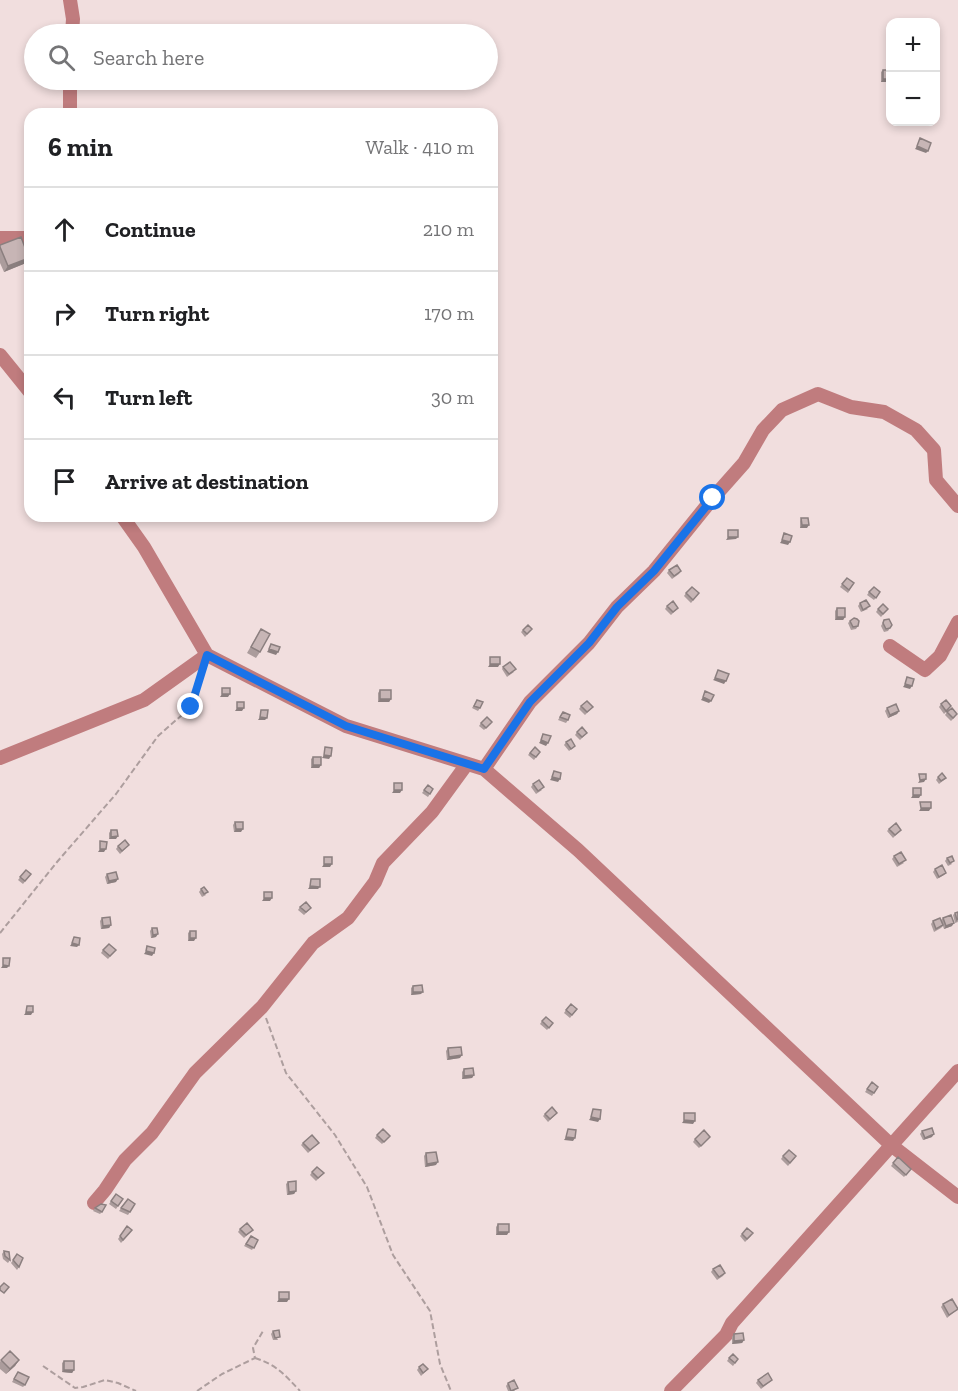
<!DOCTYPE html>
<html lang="en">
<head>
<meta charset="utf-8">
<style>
	:root { --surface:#fff; --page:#f2f2f2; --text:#202124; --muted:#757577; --line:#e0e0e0 }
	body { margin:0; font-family:"Zilla Slab",serif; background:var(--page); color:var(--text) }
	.controls { position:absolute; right:18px; top:18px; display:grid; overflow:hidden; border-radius:12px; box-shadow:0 3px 9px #0003 }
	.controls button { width:54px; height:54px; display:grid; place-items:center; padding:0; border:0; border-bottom:2px solid var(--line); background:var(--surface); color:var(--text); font:30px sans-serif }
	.stop { position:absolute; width:18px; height:18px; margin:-14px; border:4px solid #1a73e8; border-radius:50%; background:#fff }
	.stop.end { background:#1a73e8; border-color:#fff; box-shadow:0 2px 6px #0008 }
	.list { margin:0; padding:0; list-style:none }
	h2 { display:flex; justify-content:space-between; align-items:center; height:78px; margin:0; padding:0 24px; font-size:26px }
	h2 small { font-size:20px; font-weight:400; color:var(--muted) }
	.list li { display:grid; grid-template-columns:39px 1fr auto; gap:18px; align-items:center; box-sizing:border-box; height:84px; padding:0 24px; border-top:2px solid var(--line) }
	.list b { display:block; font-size:22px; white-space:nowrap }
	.list em { font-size:20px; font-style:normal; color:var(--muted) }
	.icon { flex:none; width:33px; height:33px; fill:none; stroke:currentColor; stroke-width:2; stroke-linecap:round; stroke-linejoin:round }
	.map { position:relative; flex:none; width:958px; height:1391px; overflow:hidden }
	.search { position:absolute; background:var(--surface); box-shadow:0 3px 9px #0003; left:24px; top:24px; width:474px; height:66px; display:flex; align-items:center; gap:15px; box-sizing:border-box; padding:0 21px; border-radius:33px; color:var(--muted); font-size:22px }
	.panel { position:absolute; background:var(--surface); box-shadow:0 3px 9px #0003; left:24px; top:108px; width:474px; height:414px; border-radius:18px }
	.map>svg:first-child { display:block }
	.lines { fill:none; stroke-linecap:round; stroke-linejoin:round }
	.path { stroke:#ad9e9e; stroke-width:2; stroke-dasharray:6 3; stroke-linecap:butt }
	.street { stroke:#c07c7e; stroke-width:14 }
	.wall { fill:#ab9c9c }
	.shaded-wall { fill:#8b7f7f }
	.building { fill:#c7b5b5; stroke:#8b7f7f; stroke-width:1.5 }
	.route { stroke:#1a73e8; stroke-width:8 }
</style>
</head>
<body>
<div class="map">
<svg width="958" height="1391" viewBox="0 0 958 1391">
	<rect width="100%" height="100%" fill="#f1dede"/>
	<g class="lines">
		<path class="path" d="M0,933L57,862L116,794L158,736L191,707L201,675
			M266,1018L286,1073L335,1135L367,1187L393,1255L430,1311L440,1364L451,1391
			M255,1358C277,1365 285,1375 300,1391
			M43,1366L75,1388L83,1387L105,1380L118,1383L136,1391
			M197,1391L222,1374L255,1358L253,1348L263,1331"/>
		<path class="street" d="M70,0L73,19L72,34
			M70,114V80
			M0,238H30
			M0,355L30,392
			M122,516L144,547L207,655L346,726L484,769L578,850L891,1145L958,1197
			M890,646L925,670L940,656L958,622
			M0,758L144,700L207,655
			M484,769L530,702L589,643L617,607L654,571L713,498L744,463L763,430L782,410L818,394L851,407L884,412L916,430L934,450L936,480L958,506
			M94,1203L105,1190L125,1160L152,1133L195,1073L262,1007L313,943L348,918L375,882L383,863L432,812L467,764
			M671,1391L726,1335L732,1323L958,1071"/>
	</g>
	<path class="wall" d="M883,70L890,79L888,82H881V72Z
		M0,245L26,263L4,272L0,263Z
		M801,518L807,528H800V521Z
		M669,570L681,571L679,574L672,579L667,573Z
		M847,578L854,583L848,593L840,587Z
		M869,592H880L874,600L867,595Z
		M686,593H699L691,603L684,596Z
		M860,603L868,609L861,612L858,606Z
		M667,606L678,608L671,615L665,609Z
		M837,608L845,617L843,620H835V611Z
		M878,609H888L881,617L876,612Z
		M884,620L892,625L888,631L884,632L881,626Z
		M850,621L858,626L856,629L851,630L848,623Z
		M261,629L260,652L256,658L247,653Z
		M532,629L525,637L521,632L523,630Z
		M503,667L514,672L507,677L502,669Z
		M380,690L391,699L389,702H378V693Z
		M477,700L480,708L478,711L472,708Z
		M941,704L949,709L944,714L939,707Z
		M581,706L593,707L585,715L579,709Z
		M887,708L899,711L897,714L888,718L885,711Z
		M563,712L568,720L566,723L558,720Z
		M947,712L955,717L951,721L945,715Z
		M492,722L484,730L479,726L481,723Z
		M577,732L585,735L580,740L575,735Z
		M566,742L573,748L569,751L564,745Z
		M535,747L540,752L534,760L528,755Z
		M313,757L321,765L319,768H311V759Z
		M938,777L946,778L944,780L939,784L936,780Z
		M533,784L542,790L536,794L531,787Z
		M428,785L433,789L428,797L422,793Z
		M235,822L241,832H234L233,825Z
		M889,829L901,830L893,838L887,831Z
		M111,830L116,839H109V833Z
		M129,845L120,854L116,849L118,846Z
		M894,856L904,863L897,867L892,859Z
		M947,858L952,864L948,866L945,861Z
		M935,869L946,873L944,875L937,879L933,872Z
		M26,870L31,874L23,884L18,880Z
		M107,874L116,882L107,884L105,877Z
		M201,889L206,895L202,897L199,892Z
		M300,907L309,910L304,915L298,910Z
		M955,913L958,922L955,923L953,915Z
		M102,918L111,925L109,928L101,929L100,921Z
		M943,918L952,926L944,929L943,926L941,928L934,932L931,924L933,921L941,920Z
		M152,928L156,937L151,938L150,931Z
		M190,931L194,941H188V933Z
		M103,950H116L108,959L101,953Z
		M413,986L421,994L411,995V988Z
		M577,1009L570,1018L564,1013L566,1010Z
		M542,1021L553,1023L547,1030L540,1024Z
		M448,1048L460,1058L447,1060L446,1051Z
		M464,1069L474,1075L472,1078L462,1079V1072Z
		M872,1082L878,1087L872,1096L865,1092Z
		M545,1114L555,1115L548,1122L543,1116Z
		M922,1131L932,1137L923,1140L920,1134Z
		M377,1135L390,1136L382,1144L375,1138Z
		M695,1139H708L699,1148L693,1142Z
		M303,1143H319L308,1153L301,1145Z
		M426,1153L436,1165L425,1167L424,1156Z
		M783,1156H796L788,1166L781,1159Z
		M898,1157L911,1169L904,1177L891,1166Z
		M312,1172L324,1173L316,1181L310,1175Z
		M288,1182L296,1191L294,1194L287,1195L286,1184Z
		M116,1194L123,1199L116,1209L109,1204Z
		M128,1199L135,1204L128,1215L119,1211Z
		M95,1208L102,1212L100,1214L93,1211Z
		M498,1224L507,1235H496V1227Z
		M127,1226L130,1233L121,1243L118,1239Z
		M240,1229L253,1230L244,1238L238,1232Z
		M742,1234L751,1236L745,1242L740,1236Z
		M251,1236L258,1240L252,1250L244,1246Z
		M4,1251L10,1260L8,1263L3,1259L2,1254Z
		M17,1254L19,1267L17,1270L11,1263Z
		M713,1269L725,1273L723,1276L717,1280L711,1272Z
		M943,1304L958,1309L947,1318L941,1307Z
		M273,1331L278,1340H273L271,1334Z
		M734,1334L744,1340L742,1343L732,1344V1337Z
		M729,1358L736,1362L733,1366L727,1361Z
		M1,1360H19L15,1366L6,1374L0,1369V1362Z
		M64,1361L74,1370L72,1373L62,1372V1363Z
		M419,1367L428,1369L421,1376L417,1370Z
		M18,1372L25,1385L23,1387L12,1382Z
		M758,1380H772L770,1382L761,1389L756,1383Z
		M508,1383L515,1391H508L506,1386Z"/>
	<path class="shaded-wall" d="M883,79H890L888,82H881Z
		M917,146L928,151L926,153L915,149Z
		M29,258L26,263L4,272L8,266Z
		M802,525H809L807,528H800Z
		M728,537H738L736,539L726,540Z
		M782,540L790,542L788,545L780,543Z
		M837,617H845L843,620H835Z
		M269,649L278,652L276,655L267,652Z
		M490,664H500L498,667H488Z
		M715,678L726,681L724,684L713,680Z
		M905,684L912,686L910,689L903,687Z
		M222,694H230L228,697H220Z
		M703,697L711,701L709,703L701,700Z
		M380,699H391L389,702H378Z
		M237,708H244L242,711H235Z
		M899,711L897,714L888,718L890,715Z
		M260,717L267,718L265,720H258Z
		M541,740L548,743L546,746L539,743Z
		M324,755L331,756L329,759L322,758Z
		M313,765H321L319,768H311Z
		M552,777L560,779L558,782L550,780Z
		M926,779L924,782L918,783L920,780Z
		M394,790H402L400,793H392Z
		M913,795H921L919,798H911Z
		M921,808H931L929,811H919Z
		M236,829H243L241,832H234Z
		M118,836L116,839H109L111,837Z
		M100,849H106L104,852H98Z
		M324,864H332L330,867H322Z
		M118,879L116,882L107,884L109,881Z
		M310,886L320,887L318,889H308Z
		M264,898H272L270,901H262Z
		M954,923L952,926L944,929L946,926Z
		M111,925L109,928L101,929L103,926Z
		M158,934L156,937L151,938L153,935Z
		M190,938H196L194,941H188Z
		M72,943L79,945L77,947L70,946Z
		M146,951L154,953L152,956L144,954Z
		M3,965L9,966L7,968H1Z
		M413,992H423L421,994L411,995Z
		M26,1012H33L31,1015H24Z
		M462,1055L460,1058L447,1060L449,1057Z
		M474,1075L472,1078L462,1079L464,1076Z
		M591,1117L600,1119L598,1122L589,1120Z
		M684,1120L695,1121L693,1124L682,1123Z
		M934,1134L932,1137L923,1140L925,1138Z
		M566,1137L575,1138L573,1141L564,1140Z
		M438,1162L436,1165L425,1167L427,1164Z
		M296,1191L294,1194L287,1195L289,1192Z
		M498,1232H509L507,1235H496Z
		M279,1299H289L287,1302H277Z
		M744,1340L742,1343L732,1344L734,1341Z
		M19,1360L15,1366L6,1374L10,1369Z
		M64,1370H74L72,1373L62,1372Z"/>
	<path class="building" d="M883,70H890V79H883Z
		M920,138L931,143L928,151L917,146Z
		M21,237L29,258L8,266L0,247V245Z
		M801,518H808L809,525H802Z
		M728,530H738V537H728Z
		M784,533L792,536L790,542L782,540Z
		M677,565L681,571L674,576L669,570Z
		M847,578L854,583L849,590L842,584Z
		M692,587L699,593L693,600L686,593Z
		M874,587L880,592L876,598L869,592Z
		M866,600L870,606L863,610L860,603Z
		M673,601L678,608L673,612L667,606Z
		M883,604L888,609L883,614L878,609Z
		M837,608H845V617H837Z
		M854,618L857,619L859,621L858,626L853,627L850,621Z
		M889,619L892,625L890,628L886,629L883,623L884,620Z
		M528,625L532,629L527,634L523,630Z
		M261,629L270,634L260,652L251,647Z
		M271,644L280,647L278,652L269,649Z
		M490,657H500V664H490Z
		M510,662L516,669L509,674L503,667Z
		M718,670L729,674L726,681L715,678Z
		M907,677L914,679L912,686L905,684Z
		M222,688H230V694H222Z
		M380,690H391V699H380Z
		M705,691L714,695L711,701L703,697Z
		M477,700L483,702L480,708L474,706Z
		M946,700L951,706L946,711L941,704Z
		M587,701L593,707L587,712L581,706Z
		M237,702H244V708H237Z
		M896,704L899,711L890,715L887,708Z
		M952,708L957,714L953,718L947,712Z
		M261,710H268L267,718L260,717Z
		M563,712L570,715L568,720L560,717Z
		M487,717L492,722L486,728L481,723Z
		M582,727L587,733L582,737L577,732Z
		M543,734L551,736L548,743L541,740Z
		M571,739L575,746L571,749L566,742Z
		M325,747L332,748L331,756L324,755Z
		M535,747L540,752L536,757L530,753Z
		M313,757H321V765H313Z
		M554,771L561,773L560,779L552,777Z
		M942,773L946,778L941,781L938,777Z
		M919,774H926V779L920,780Z
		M539,780L544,787L538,791L533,784Z
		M394,783H402V790H394Z
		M428,785L433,789L430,794L424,790Z
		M913,788H921V795H913Z
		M920,802H931V808H921Z
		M235,822H243V829H236Z
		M896,823L901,830L895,835L889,829Z
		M111,830H117L118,836L111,837Z
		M125,840L129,845L122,851L118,846Z
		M100,841L107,842L106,849H100Z
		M901,852L906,860L899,864L894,856Z
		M952,856L954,861L950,863L947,858Z
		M324,857H332V864H324Z
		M942,865L946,873L939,877L935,869Z
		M26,870L31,874L25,881L20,877Z
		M116,872L118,879L109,881L107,874Z
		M311,879H320V887L310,886Z
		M204,887L208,892L204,894L201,889Z
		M264,892H272V898H264Z
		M306,902L311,908L306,912L300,907Z
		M958,912V919L957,920L955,913Z
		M951,915L954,923L946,926L943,918Z
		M110,917L111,925L103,926L102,918Z
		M940,918L943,925L936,929L933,921Z
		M152,928H157L158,934L153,935Z
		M190,931H196V938H190Z
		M74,937L80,938L79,945L72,943Z
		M109,944L116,950L110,956L103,950Z
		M147,946L155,948L154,953L146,951Z
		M3,958H10L9,966L3,965Z
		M422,985L423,992H413V986Z
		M571,1004L577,1009L572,1015L566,1010Z
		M27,1006H33V1012H26Z
		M546,1017L553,1023L549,1028L542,1021Z
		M461,1047L462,1055L449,1057L448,1048Z
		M473,1068L474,1075L464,1076V1069Z
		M872,1082L878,1087L874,1093L867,1089Z
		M552,1107L557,1113L550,1119L545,1114Z
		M593,1109L601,1110L600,1119L591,1117Z
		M684,1113H695V1121L684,1120Z
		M932,1128L934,1134L925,1138L922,1131Z
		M383,1129L390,1136L384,1142L377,1135Z
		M568,1129L576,1130L575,1138L566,1137Z
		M704,1130L710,1137L701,1146L695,1139Z
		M312,1135L319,1143L310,1150L303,1143Z
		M789,1150L796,1156L790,1163L783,1156Z
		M436,1152L438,1162L427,1164L426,1153Z
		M898,1157L911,1169L906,1175L893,1163Z
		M317,1167L324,1173L318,1178L312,1172Z
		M296,1181V1191L289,1192L288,1182Z
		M116,1194L123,1199L118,1206L111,1201Z
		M128,1199L135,1204L130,1212L121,1208Z
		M101,1204L106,1205L102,1212L95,1208Z
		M247,1223L253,1230L246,1235L240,1229Z
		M498,1224H509V1232H498Z
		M127,1226L132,1230L123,1240L120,1236Z
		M747,1228L753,1233L747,1239L742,1234Z
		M251,1236L258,1240L254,1248L246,1244Z
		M4,1251L9,1252L10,1260L5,1256Z
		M17,1254L23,1258L19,1267L13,1260Z
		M720,1265L725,1273L719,1277L713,1269Z
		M4,1283L9,1287L4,1293L0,1290V1287Z
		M279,1292H289V1299H279Z
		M952,1299L958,1309L949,1315L943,1304Z
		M279,1330L280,1337L275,1338L273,1331Z
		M743,1333L744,1340L734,1341V1334Z
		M10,1351L19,1360L10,1369L1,1360Z
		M733,1354L738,1359L735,1363L729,1358Z
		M64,1361H74V1370H64Z
		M423,1364L428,1369L423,1373L419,1367Z
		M18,1372L29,1377L25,1385L14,1379Z
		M768,1373L772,1380L763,1386L758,1380Z
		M514,1380L518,1388L511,1391L508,1383Z"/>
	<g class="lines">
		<path class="route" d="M191,707L207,655L346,726L484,769L530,702L589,643L617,607L654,571L713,498"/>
	</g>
</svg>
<div class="controls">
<button>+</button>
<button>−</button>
</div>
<div class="stop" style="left:713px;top:498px"></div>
<div class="stop end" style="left:191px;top:707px"></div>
<div class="search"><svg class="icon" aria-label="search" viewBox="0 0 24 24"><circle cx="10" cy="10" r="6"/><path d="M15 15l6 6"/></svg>Search here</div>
<section class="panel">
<h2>6 min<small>Walk · 410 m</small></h2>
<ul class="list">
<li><svg class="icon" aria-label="ahead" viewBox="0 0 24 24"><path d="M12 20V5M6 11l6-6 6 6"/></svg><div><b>Continue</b></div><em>210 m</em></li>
<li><svg class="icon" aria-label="right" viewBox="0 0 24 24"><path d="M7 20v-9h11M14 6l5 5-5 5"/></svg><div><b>Turn right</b></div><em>170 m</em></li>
<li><svg class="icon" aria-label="left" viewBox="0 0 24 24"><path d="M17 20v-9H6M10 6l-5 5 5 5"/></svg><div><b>Turn left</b></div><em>30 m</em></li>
<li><svg class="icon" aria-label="arrive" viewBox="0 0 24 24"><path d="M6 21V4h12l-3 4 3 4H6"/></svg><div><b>Arrive at destination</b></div></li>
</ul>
</section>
</div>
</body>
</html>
